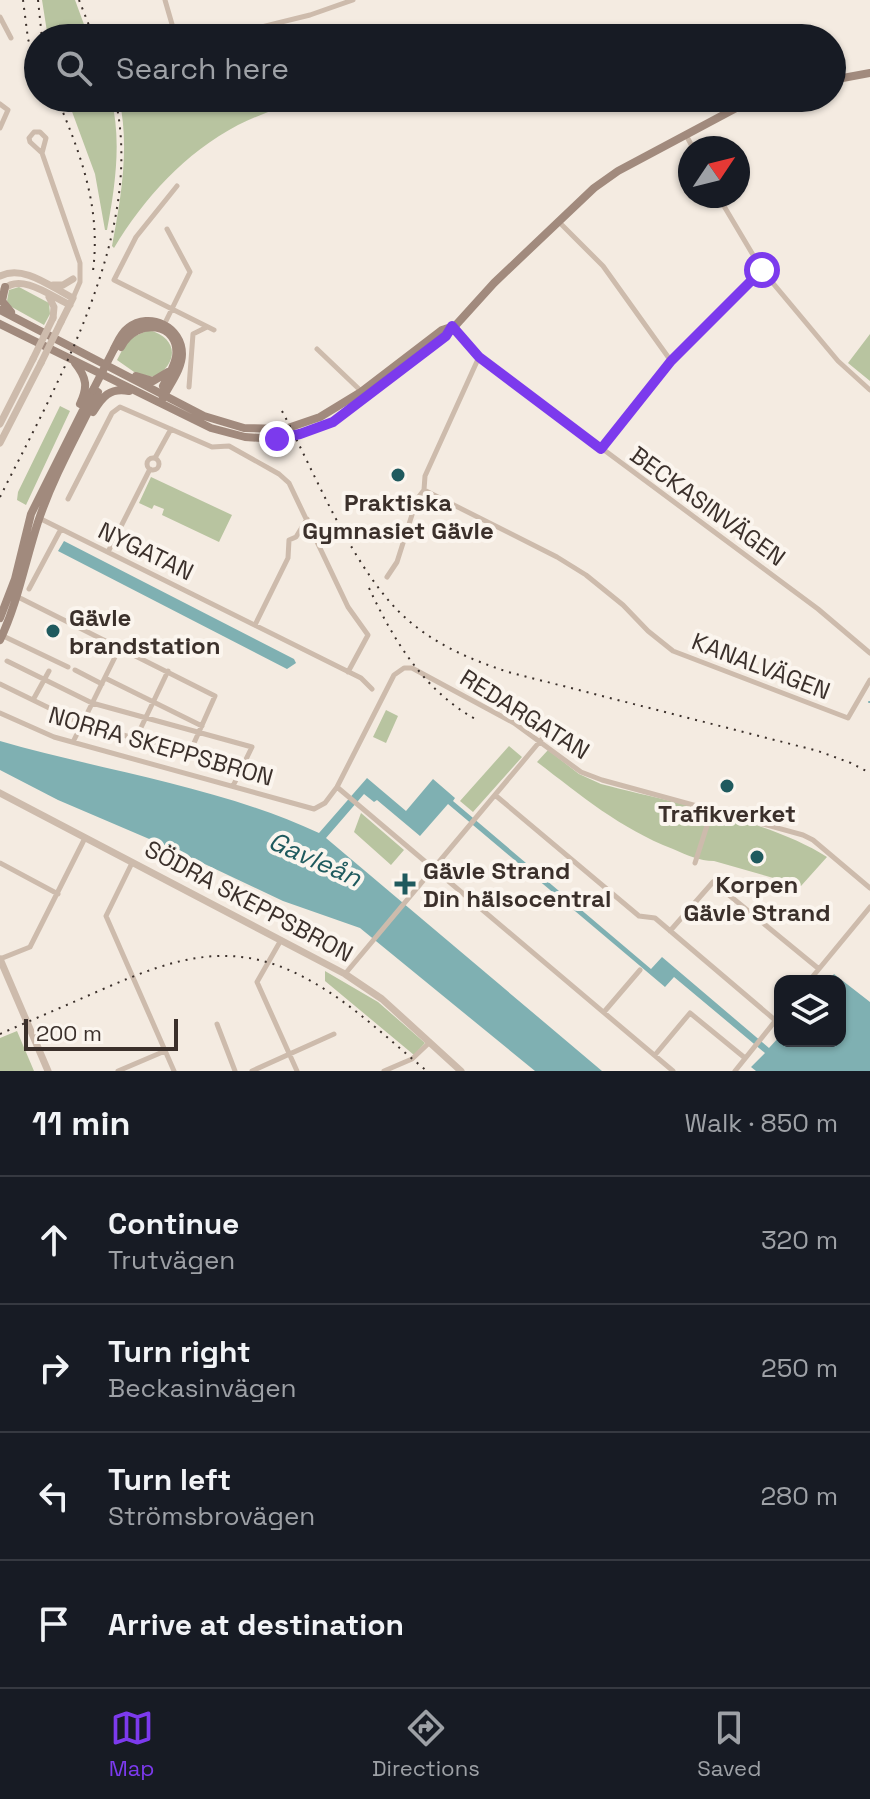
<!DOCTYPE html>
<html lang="en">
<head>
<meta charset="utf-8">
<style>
	:root { --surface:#171b24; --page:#20242c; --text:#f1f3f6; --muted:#9ea1a6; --line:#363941; --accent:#7c3aed }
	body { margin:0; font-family:"Space Grotesk",sans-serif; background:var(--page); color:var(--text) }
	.controls { position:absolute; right:24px; bottom:24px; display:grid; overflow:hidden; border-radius:16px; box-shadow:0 2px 6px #0004 }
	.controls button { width:72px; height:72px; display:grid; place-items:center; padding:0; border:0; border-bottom:2px solid var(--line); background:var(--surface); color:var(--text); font:40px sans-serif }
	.compass { position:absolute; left:678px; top:136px; width:72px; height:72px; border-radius:50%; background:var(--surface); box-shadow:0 2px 6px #0004; rotate:55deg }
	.scale { position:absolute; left:24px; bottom:20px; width:154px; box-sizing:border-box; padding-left:8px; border:4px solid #3b302b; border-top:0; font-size:22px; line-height:28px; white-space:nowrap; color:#3b302b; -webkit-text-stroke:6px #fbf5ee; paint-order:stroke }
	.stop { position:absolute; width:24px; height:24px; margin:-18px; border:6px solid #7c3aed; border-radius:50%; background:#fff }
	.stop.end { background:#7c3aed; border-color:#fff; box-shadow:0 2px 8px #0008 }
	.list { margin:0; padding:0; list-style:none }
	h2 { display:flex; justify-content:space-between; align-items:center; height:104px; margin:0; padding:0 32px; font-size:34px }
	h2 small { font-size:26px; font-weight:400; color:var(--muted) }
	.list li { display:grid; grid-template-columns:52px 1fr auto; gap:24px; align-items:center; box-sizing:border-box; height:128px; padding:0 32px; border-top:2px solid var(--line) }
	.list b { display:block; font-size:30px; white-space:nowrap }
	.list p { margin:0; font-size:26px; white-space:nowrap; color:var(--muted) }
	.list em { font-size:26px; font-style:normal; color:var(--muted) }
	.icon { flex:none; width:44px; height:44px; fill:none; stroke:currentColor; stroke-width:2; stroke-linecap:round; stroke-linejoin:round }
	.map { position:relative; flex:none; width:870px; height:1071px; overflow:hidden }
	.search { position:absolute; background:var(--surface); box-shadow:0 2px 6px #0004; left:24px; right:24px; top:24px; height:88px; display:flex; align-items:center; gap:20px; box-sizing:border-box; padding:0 28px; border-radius:44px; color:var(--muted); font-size:30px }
	.sheet { height:616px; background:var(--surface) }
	nav { display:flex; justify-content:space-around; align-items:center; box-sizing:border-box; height:112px; border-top:2px solid var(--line); background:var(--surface); font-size:22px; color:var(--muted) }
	nav a { display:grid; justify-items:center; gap:4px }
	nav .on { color:var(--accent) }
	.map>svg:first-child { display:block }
	.green { fill:#b8c4a0 }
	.water { fill:#7fb0b2 }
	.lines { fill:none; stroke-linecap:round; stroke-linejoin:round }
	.stream { stroke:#7fb0b2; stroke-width:2 }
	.minor { stroke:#cdbbac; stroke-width:5 }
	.tertiary { stroke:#cdbbac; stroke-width:7 }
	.secondary { stroke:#a18a7d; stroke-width:8 }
	.rail { stroke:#3b302b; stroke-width:2; stroke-dasharray:2 6; stroke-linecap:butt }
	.tertiary-bridge { stroke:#cdbbac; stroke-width:7 }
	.secondary-bridge { stroke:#a18a7d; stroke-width:8 }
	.route { stroke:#7c3aed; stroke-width:10 }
	.poi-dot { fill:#1f5a5e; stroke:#fbf5ee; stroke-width:3 }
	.labels { text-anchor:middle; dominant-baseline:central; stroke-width:8; stroke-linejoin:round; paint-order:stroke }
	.poi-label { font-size:24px; font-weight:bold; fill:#3b302b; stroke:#fbf5ee }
	.street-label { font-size:24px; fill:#3b302b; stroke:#fbf5ee }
	.water-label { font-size:26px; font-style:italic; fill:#1f5a5e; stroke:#fbf5ee }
</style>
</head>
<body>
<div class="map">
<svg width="870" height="1071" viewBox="0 0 870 1071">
	<rect width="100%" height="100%" fill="#f4ebe1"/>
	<path class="green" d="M42,0H75L89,38H48Z
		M308,31L333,33L349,38H254Z
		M67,98H111C122,140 115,188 107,230H105L95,174Z
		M119,98H301C280,108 258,115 238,125C185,153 144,198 114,248L112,246C121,198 130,147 119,98Z
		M19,287L49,303L50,314L44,325L10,306L7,301L9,290Z
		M149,330C178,338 179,362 155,377L137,374L117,360L128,339Z
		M870,334V381L848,363Z
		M60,406L70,411L26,505L17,500L18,492Z
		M151,477L232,515L219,542L162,515L164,509L154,505L152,509L139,503Z
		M386,710L398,716L386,743L373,737Z
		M509,746L522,757L473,812L460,801Z
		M548,750L579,774L601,784C669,802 770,820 827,857L801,886L714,861C699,861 687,855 673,849C619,828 582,796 537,762Z
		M361,813L404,850L391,865L354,832Z
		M325,971L378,1002L425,1043L414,1055L325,981Z
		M17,1031L34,1071H0V1038Z"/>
	<path class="water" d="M64,541L294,659L296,663L287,669L58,551Z
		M0,741C104,771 221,787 319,833L367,778L406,811L433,779L455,798L453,801L651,969L662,957L769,1048L780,1036V1041H840V981H828L834,974L870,1002V1071H756L751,1067L765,1053L674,977L665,987L448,804L420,836L377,800L374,802L364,794L326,838L602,1071H535L360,928L283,901L175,850L58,800L0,770Z"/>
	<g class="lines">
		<path class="stream" d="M869,702H870"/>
		<path class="minor" d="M165,0L176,38
			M0,17L11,38
			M216,38L310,15L353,0
			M0,104L8,110L0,128
			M686,135L693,148
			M42,153L30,142L29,138L34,132H40L46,138L42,153L80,263V282L73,298
			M177,186L136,237L114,280L214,330
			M718,196L762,270L838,361L870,390
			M559,222L603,266L671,361
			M164,325L190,272L167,229
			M453,327L479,357L818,609L870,653
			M317,349L361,391
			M189,387L193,334L207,327
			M601,449L671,361L762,270
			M155,458L171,429
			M147 464a6 6 0 1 1 12 0a6 6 0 1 1-12 0Z
			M424,490L557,557L586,575L623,605L648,631L673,651L848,718L870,680
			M68,499L112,413L120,407L212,447L229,446L279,474L289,483L348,607L368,635L348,672
			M39,518L361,678L372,689
			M108,552L150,469
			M387,577L397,562L417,499L424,490L425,476L479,357
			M29,589L61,529
			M14,595L215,696L190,752
			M255,625L288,558L289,540L296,537L307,519
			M1,635L68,667
			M7,661L92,703L252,747L233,786
			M75,670L102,684
			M105,678L202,726
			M0,684L82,724L242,767
			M33,700L49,671
			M0,713L54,737L314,809L325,803L337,787L394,675L404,668H412L514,723L581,772L602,780L803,835L813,840L870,888
			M136,738L168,671
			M73,742L120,647
			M337,787L673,1071
			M495,795L639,916L655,918L775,1020
			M0,863L58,894
			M132,863L106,916L174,1071
			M695,863L712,810
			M670,931L713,882L819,969
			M281,940L257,982L297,1071
			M0,959L30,947L85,838
			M345,974L541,740
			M809,981L870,907
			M604,1012L640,970
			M217,1024L235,1071
			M655,1055L690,1013L745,1058
			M118,1071L165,1051
			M252,1071L334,1034
			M384,1071L412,1059L430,1042
			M735,1071L780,1015"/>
		<path class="tertiary" d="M0,276C24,264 52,288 73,298L61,322
			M53,285H63L73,279
			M4,289C21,273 51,296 70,305
			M49,297L54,307L53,318
			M0,424L33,359
			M0,443L41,363
			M0,793L345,974L382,999L461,1071
			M0,959L48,1071"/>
		<path class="secondary" d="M832,80L870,73
			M5,287L2,301L11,312
			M0,310L204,416L244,428L285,429L320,417L361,392L442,330L451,327
			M0,324L211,428L245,437L277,439L300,434L333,422L446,336L494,283L594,188L618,171L755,98
			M121,347C136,317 181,322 176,357C174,367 168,377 163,386
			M114,349C118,341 121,333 128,328C150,311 182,327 182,354C182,370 168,386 162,400
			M75,363C87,378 88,387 80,404
			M136,376L153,381L168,372
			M93,412C102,397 110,387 129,391
			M0,618L15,579L31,514L93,390
			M0,640C18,602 25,562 38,522C53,477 77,435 98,392"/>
		<path class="rail" d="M23,0L28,39L38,71
			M38,0L42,38
			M79,0L94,38
			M57,98C81,155 101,207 93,271
			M282,411C316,475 355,575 409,621C438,646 472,660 508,672L818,751L851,763L870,773
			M0,497C57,383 146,231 115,98
			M369,588C394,641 424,691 477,720
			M0,1034C34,1019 67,1005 101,990C178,956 238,937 316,984C356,1007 391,1042 427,1071"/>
		<path class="tertiary-bridge" d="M33,359L53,318
			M41,363L61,322"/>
		<path class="secondary-bridge" d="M93,390L114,349"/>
	</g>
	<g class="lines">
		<path class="route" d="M277,439L300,434L333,422L446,336L452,326L479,357L601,449L671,361L762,270"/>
	</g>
	<g class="poi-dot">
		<circle cx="398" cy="475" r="8"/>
		<circle cx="53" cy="631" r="8"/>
		<circle cx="727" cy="786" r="8"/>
		<circle cx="757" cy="857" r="8"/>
		<path d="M401 872h8v8h8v8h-8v8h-8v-8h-8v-8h8z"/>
	</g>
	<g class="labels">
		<g class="poi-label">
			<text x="398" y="502">Praktiska<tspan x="398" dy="28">Gymnasiet Gävle</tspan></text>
			<text x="69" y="617" text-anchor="start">Gävle<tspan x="69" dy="28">brandstation</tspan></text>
			<text x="727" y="813">Trafikverket</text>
			<text x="423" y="870" text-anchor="start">Gävle Strand<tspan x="423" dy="28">Din hälsocentral</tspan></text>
			<text x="757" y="884">Korpen<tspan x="757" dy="28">Gävle Strand</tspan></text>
		</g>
		<g class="street-label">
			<text transform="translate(708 506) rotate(36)">BECKASINVÄGEN</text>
			<text transform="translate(146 551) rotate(26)">NYGATAN</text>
			<text transform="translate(761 666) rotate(21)">KANALVÄGEN</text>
			<text transform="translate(525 714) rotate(32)">REDARGATAN</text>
			<text transform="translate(161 746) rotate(16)">NORRA SKEPPSBRON</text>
			<text transform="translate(249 901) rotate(28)">SÖDRA SKEPPSBRON</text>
		</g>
		<g class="water-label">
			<text transform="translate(315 859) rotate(24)">Gavleån</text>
		</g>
	</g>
</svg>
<div class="controls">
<button><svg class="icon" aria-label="layers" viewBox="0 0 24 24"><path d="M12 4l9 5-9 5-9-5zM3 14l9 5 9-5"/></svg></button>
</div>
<svg class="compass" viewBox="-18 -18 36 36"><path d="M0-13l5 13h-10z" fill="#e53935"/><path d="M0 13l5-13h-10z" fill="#9ea1a6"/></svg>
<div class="scale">200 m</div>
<div class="stop" style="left:762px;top:270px"></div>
<div class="stop end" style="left:277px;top:439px"></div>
<div class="search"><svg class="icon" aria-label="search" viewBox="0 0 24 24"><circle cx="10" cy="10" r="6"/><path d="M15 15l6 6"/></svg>Search here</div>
</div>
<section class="sheet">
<h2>11 min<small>Walk · 850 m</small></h2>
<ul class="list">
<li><svg class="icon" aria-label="ahead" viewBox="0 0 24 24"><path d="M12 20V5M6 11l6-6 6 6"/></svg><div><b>Continue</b><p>Trutvägen</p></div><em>320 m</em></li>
<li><svg class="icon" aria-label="right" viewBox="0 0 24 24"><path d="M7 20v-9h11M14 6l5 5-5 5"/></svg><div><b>Turn right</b><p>Beckasinvägen</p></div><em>250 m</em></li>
<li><svg class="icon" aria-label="left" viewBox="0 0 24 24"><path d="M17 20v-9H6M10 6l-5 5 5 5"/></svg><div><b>Turn left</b><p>Strömsbrovägen</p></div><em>280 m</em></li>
<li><svg class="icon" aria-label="arrive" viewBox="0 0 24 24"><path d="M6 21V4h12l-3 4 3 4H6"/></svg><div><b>Arrive at destination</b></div></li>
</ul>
</section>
<nav>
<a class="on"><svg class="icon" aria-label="map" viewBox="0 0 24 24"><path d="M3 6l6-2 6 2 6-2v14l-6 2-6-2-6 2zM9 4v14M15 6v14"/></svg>Map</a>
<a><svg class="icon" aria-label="directions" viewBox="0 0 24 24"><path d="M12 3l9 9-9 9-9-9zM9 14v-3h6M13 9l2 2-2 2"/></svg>Directions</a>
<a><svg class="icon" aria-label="saved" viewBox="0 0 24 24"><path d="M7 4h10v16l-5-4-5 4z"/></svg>Saved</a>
</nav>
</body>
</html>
